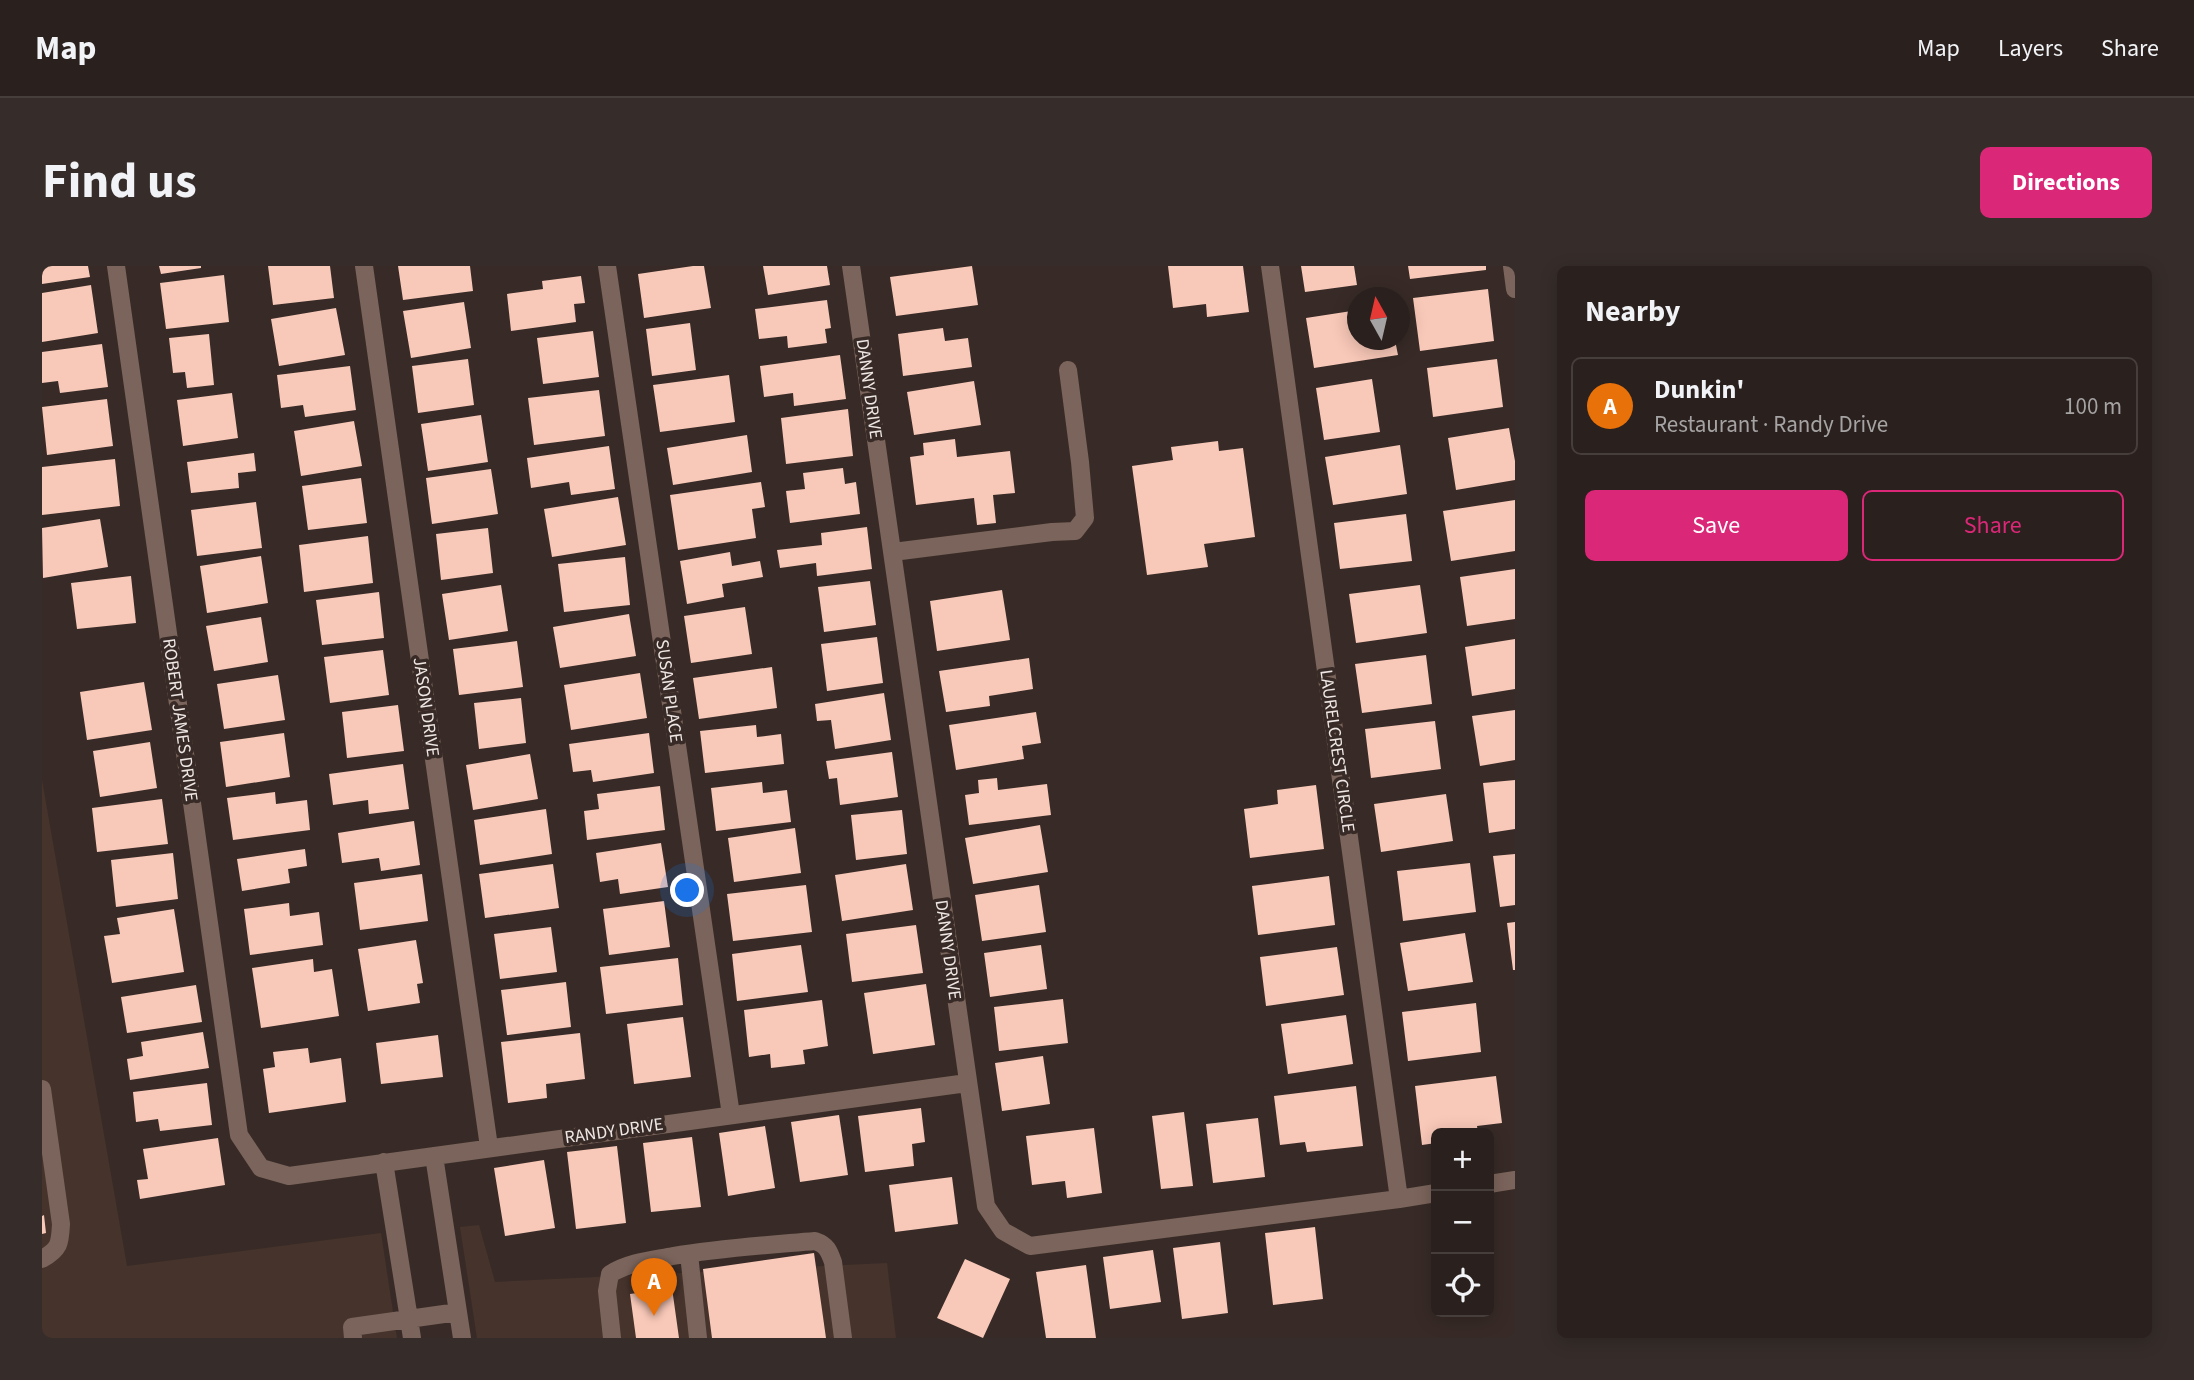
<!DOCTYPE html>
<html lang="en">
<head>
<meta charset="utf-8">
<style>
	:root { --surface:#2a201d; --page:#362d2a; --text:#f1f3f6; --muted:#a5a3a4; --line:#463e3b; --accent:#db2777 }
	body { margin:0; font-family:"Source Sans 3",sans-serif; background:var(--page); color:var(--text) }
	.controls { position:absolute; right:21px; bottom:21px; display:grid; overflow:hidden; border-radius:10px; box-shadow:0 4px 18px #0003 }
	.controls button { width:63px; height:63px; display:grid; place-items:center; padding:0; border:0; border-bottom:2px solid var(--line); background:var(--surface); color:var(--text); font:35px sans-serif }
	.compass { position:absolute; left:1305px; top:21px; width:63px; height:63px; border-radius:50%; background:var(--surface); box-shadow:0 4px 18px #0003; rotate:352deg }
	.you { position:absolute; left:646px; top:625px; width:24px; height:24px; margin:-18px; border:5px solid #fff; border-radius:50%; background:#1a73e8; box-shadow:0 0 0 10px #1a73e833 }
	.badge { display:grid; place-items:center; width:46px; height:46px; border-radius:50%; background:var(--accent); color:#fff; font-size:23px; font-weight:700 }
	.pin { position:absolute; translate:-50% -58px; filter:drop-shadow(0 2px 4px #0008) }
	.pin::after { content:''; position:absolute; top:37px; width:24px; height:21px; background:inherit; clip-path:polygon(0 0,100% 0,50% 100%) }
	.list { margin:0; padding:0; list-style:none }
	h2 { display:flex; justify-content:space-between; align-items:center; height:91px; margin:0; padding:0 28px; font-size:30px }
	h2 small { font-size:23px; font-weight:400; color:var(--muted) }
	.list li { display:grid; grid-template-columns:46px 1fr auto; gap:21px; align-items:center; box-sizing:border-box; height:98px; margin:0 14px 14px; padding:0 14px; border:2px solid var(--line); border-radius:10px }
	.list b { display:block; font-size:26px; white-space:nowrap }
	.list p { margin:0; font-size:23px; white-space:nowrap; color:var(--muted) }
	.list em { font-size:23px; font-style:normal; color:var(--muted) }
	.actions { display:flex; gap:14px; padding:21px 28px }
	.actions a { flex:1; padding:16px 0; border:2px solid var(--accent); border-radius:10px; text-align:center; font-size:24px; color:var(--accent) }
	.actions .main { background:var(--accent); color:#fff }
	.icon { flex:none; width:38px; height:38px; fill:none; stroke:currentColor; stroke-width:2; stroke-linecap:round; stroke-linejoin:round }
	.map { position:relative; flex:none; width:1473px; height:1072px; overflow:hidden; border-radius:10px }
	header { display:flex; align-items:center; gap:42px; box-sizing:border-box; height:98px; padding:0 35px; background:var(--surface); border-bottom:2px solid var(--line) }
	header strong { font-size:33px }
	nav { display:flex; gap:38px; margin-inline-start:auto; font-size:24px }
	.intro { display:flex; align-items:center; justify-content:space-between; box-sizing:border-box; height:168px; padding:0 42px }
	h1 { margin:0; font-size:49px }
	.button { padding:18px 32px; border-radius:10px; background:var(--accent); color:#fff; font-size:24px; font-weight:700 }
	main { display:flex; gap:42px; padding:0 42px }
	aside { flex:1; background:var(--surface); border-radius:10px; box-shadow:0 4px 18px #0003 }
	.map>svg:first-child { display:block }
	.built { fill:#46332c }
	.building { fill:#f8c8b8 }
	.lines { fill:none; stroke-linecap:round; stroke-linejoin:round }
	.minor { stroke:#7b645b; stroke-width:18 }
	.labels { text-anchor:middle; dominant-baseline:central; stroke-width:7; stroke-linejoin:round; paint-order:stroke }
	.street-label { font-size:18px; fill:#efe7e4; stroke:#382b27 }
</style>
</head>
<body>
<header>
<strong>Map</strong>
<nav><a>Map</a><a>Layers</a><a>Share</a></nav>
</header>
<div class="intro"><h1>Find us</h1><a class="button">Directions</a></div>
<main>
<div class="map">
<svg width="1473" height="1072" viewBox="0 0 1473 1072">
	<rect width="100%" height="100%" fill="#382b27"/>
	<path class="built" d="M0,514L85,1000L339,967L355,1072H0Z
		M437,959L453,1016L845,997L854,1072H435L418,961Z"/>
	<path class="building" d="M0,0H46L48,11L0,18Z
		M117,0H159V2L119,8Z
		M226,0H288L292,32L231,39Z
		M356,0H428L431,25L361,34Z
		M651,0H662L669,42L602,52L596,8Z
		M721,0H785L788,19L726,29Z
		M930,0L936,39L854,50L848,11Z
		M1126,0H1201L1207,46L1165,51L1164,38L1131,42Z
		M1259,0H1312L1315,19L1263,26Z
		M1366,0H1444V4L1368,13Z
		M182,9L187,56L124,63L118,17Z
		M539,10L543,37L532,38L534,56L469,65L465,28L501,23L500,15Z
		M49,19L56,67L0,76V27Z
		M1446,23L1452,75L1378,85L1371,32Z
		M785,34L789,62L783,63L785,77L746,82L745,70L717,73L713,43Z
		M422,36L429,82L369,92L361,45Z
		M294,42L303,89L237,100L229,53Z
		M1316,44V74H1353L1356,89L1272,102L1264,52Z
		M648,57L654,104L610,110L604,63Z
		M901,62L903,75L926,72L930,101L861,110L856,68Z
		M551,65L557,111L501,118L495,72Z
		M167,68L172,119L145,122L143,106L131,107L127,72Z
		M60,78L66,121L18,127L16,115L0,117V86Z
		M798,89L804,133L752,140L751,127L722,131L718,100Z
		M426,93L432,139L376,147L370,100Z
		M1455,93L1461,141L1391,151L1385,102Z
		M308,100L314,144L263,151L261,139L239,142L235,109Z
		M687,109L693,156L618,166L611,119Z
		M1330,113L1338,166L1282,174L1274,122Z
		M932,115L939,159L872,169L865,126Z
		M557,124L563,170L492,179L486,132Z
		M190,127L196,172L141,180L135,134Z
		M65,133L71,180L5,189L0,141Z
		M806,143L811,190L744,198L739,152Z
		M439,149L446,196L386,205L379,158Z
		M312,155L320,200L259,210L252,165Z
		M1467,162L1473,195V214L1414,224L1406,172Z
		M705,169L710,206L631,219L625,182Z
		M913,173L915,191L968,185L973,227L951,229L954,257L935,259L932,232L874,239L868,191L882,189L881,177Z
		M1176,175L1177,185L1201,182L1213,271L1162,278L1166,301L1105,309L1090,200L1131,194L1129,181Z
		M1358,179L1365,228L1291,239L1283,191Z
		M567,180L573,223L529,229L527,216L489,222L485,192Z
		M212,187L214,205L196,207L197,222L149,227L145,196Z
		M73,193L78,240L0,249V201Z
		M801,202L803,218L814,216L818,248L748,257L744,225L763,223L761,207Z
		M449,203L456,248L390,258L384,212Z
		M319,212L325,257L266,264L260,220Z
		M719,216L723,241L710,243L714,272L636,284L628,229Z
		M576,231L584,279L510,291L502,243Z
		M1473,234V285L1409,295L1401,245Z
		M214,236L220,282L155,290L149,244Z
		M1364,248L1370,295L1298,303L1292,257Z
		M58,253L66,301L1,312L0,262Z
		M825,261L830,303L775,310L774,297L738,302L735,284L780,279L779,267Z
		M446,262L451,307L399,314L394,268Z
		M326,270L331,317L262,326L257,279Z
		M688,286L690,300L718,295L721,311L680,318L682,331L645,338L638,295Z
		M219,290L226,337L165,347L158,300Z
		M583,291L588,339L522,346L516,298Z
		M1473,303V353L1425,360L1418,311Z
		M89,310L94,357L35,363L29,317Z
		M828,315L834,359L782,366L776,321Z
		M459,319L466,365L407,374L400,328Z
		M1378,319L1385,367L1314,377L1307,328Z
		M960,324L968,374L895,385L888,335Z
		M337,326L342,372L280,379L274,334Z
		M703,341L710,388L649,397L642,350Z
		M587,348L594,390L518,402L511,361Z
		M219,351L226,396L172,405L164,360Z
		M835,371L841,417L785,425L779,378Z
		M1473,373V423L1430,430L1423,381Z
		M475,375L481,421L417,429L411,383Z
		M341,384L347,429L288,437L282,391Z
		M1384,389L1390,438L1320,447L1313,398Z
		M987,392L991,423L947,430L948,440L904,446L897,405Z
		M730,401L735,442L657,453L651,412Z
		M598,407L605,452L529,464L522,419Z
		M236,409L243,454L182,463L175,418Z
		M102,416L110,464L45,474L38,426Z
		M842,427L849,474L793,483L789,454L775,455L773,438Z
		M479,432L484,477L437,483L432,437Z
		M356,439L362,485L305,492L300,446Z
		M1473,444V494L1438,500L1430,450Z
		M994,446L999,477L980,480L982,493L914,504L907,459Z
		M1393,455L1399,503L1329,512L1323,463Z
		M714,459L715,471L739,468L742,498L663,507L658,465Z
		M242,467L248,511L184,521L178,476Z
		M607,467L612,507L551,516L549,504L531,506L527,478Z
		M108,476L115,522L58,531L51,485Z
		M850,486L856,531L798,539L795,512L787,513L784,495Z
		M488,488L496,533L431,544L424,499Z
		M361,498L367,543L327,548L326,534L291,539L287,508Z
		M955,512L956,524L1005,518L1009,549L927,559L923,529L937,527L936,514Z
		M1473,514V563L1447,567L1441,517Z
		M720,516L721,527L745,524L749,556L674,565L669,522Z
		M1274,519L1282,583L1208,592L1202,543L1236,538L1235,524Z
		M618,520L623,564L545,574L542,545L557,543L555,528Z
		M233,526L234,538L265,534L268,564L191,574L185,532Z
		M1404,528L1411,575L1339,586L1332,538Z
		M120,533L126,578L55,586L50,542Z
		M504,543L510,588L438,599L432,554Z
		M860,544L865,588L814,594L809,549Z
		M372,555L378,599L339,605L337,592L300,597L296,567Z
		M998,559L1006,606L931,618L923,572Z
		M753,562L759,607L692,616L686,572Z
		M619,577L626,621L578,628L576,613L558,616L554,587Z
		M263,583L265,600L246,603L248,617L200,625L195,593Z
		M131,587L136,633L74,641L69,594Z
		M1473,588V639L1458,641L1451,590Z
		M1428,597L1434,646L1361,655L1355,605Z
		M511,598L517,642L443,652L437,608Z
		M864,598L871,644L800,655L793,609Z
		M380,608L386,655L318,664L312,617Z
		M1287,610L1293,659L1216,669L1210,620Z
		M764,619L770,666L691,675L685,628Z
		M997,619L1004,666L940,675L933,629Z
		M622,635L628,681L567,689L561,643Z
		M247,637L248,650L277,646L281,679L208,689L202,643Z
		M132,643L142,706L70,717L62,670L78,668L75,652Z
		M1473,656V704H1471L1465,657Z
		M874,659L881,707L810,716L804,668Z
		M509,661L515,706L458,713L452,668Z
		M1423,667L1431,716L1366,725L1358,677Z
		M374,674L381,717L375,718L378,737L326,745L316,683Z
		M759,679L766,726L695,735L690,688Z
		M999,679L1005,723L948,731L942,687Z
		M1295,681L1302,729L1224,740L1218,691Z
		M636,692L641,739L564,748L558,701Z
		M271,693L272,706L290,703L297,750L219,762L210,702Z
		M524,716L529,761L465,769L459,724Z
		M884,718L893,779L831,788L822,727Z
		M154,719L160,756L85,767L79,731Z
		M1021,733L1026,777L957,785L952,741Z
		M780,734L786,780L761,784L763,798L729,802L728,788L707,791L702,744Z
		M1434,737L1439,786L1366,795L1360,746Z
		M1304,749L1311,798L1246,808L1239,758Z
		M641,751L649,811L592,818L585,758Z
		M161,766L167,802L88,814L85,793L101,790L99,776Z
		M538,767L543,813L504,818L505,832L466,837L459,776Z
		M396,769L401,811L339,818L334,777Z
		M266,782L268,797L299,792L304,836L227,847L221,803L233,801L231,786Z
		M1001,790L1008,838L960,845L953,797Z
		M1454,810L1460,857L1435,860L1436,867H1394V877L1380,879L1373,820Z
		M165,817L170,859L118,865L116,853L94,856L91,826Z
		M1314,820L1321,880L1265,886L1263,876L1238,879L1232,830Z
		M879,842L883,876L870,878L872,900L823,906L816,850Z
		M1142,846L1151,920L1119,923L1110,850Z
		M797,849L806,909L758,916L749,856Z
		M1216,852L1223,911L1171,917L1164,858Z
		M723,860L733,922L686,930L677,867Z
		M1052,862L1060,927L1025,932L1023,915L990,919L984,870Z
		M650,871L659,941L609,946L601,877Z
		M176,872L183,919L98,933L95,914L106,913L101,883Z
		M575,880L584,957L534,963L525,886Z
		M502,894L513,962L463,970L452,902Z
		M910,911L916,958L853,966L847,919Z
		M2,949L4,967L0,968V950Z
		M1273,961L1281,1033L1231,1039L1223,967Z
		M1178,976L1186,1047L1140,1053L1131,982Z
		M1111,984L1119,1036L1068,1043L1061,991Z
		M772,987L784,1072H670L661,1003Z
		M923,993L968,1013L941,1072L895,1052Z
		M1044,999L1054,1072H1004L994,1006Z
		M630,1022L637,1072H594L588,1028Z"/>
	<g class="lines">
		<path class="minor" d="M74,0L197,869L219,902L247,910L925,817
			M322,0L447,881
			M565,0L689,849
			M809,0L944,940L961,965L988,980L1357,933
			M1228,0L1357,933L1394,927
			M1470,0L1473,23
			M851,286L1010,266L1033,265L1043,252L1038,196L1026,104
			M0,823L19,958C18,977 18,983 0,993
			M392,890L420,1072
			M342,896L370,1072
			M1447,918L1473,914
			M647,988L656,1072
			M311,1072L310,1061L416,1046
			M570,1072L565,1025L568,1008C587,996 610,994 631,990C678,982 726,979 773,975C785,979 787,985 791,996L801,1072"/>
	</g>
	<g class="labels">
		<g class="street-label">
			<text transform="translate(827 123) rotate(82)">DANNY DRIVE</text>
			<text transform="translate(627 425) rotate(82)">SUSAN PLACE</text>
			<text transform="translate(384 441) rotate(82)">JASON DRIVE</text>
			<text transform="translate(138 454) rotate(82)">ROBERT JAMES DRIVE</text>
			<text transform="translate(1295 485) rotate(82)">LAURELCREST CIRCLE</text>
			<text transform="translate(906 684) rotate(82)">DANNY DRIVE</text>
			<text transform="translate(572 865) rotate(-8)">RANDY DRIVE</text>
		</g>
	</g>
</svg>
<div class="controls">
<button>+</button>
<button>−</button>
<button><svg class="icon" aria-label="locate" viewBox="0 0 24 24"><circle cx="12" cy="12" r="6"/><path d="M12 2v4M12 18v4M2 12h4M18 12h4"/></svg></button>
</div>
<svg class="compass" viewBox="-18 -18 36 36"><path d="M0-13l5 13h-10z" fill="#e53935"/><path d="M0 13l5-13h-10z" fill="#a5a3a4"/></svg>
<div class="you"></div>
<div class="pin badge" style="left:612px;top:1050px;background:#e8710a">A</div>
</div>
<aside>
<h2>Nearby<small></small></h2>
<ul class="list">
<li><span class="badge" style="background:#e8710a">A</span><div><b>Dunkin'</b><p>Restaurant · Randy Drive</p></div><em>100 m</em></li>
</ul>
<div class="actions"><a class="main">Save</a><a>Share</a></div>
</aside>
</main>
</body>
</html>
